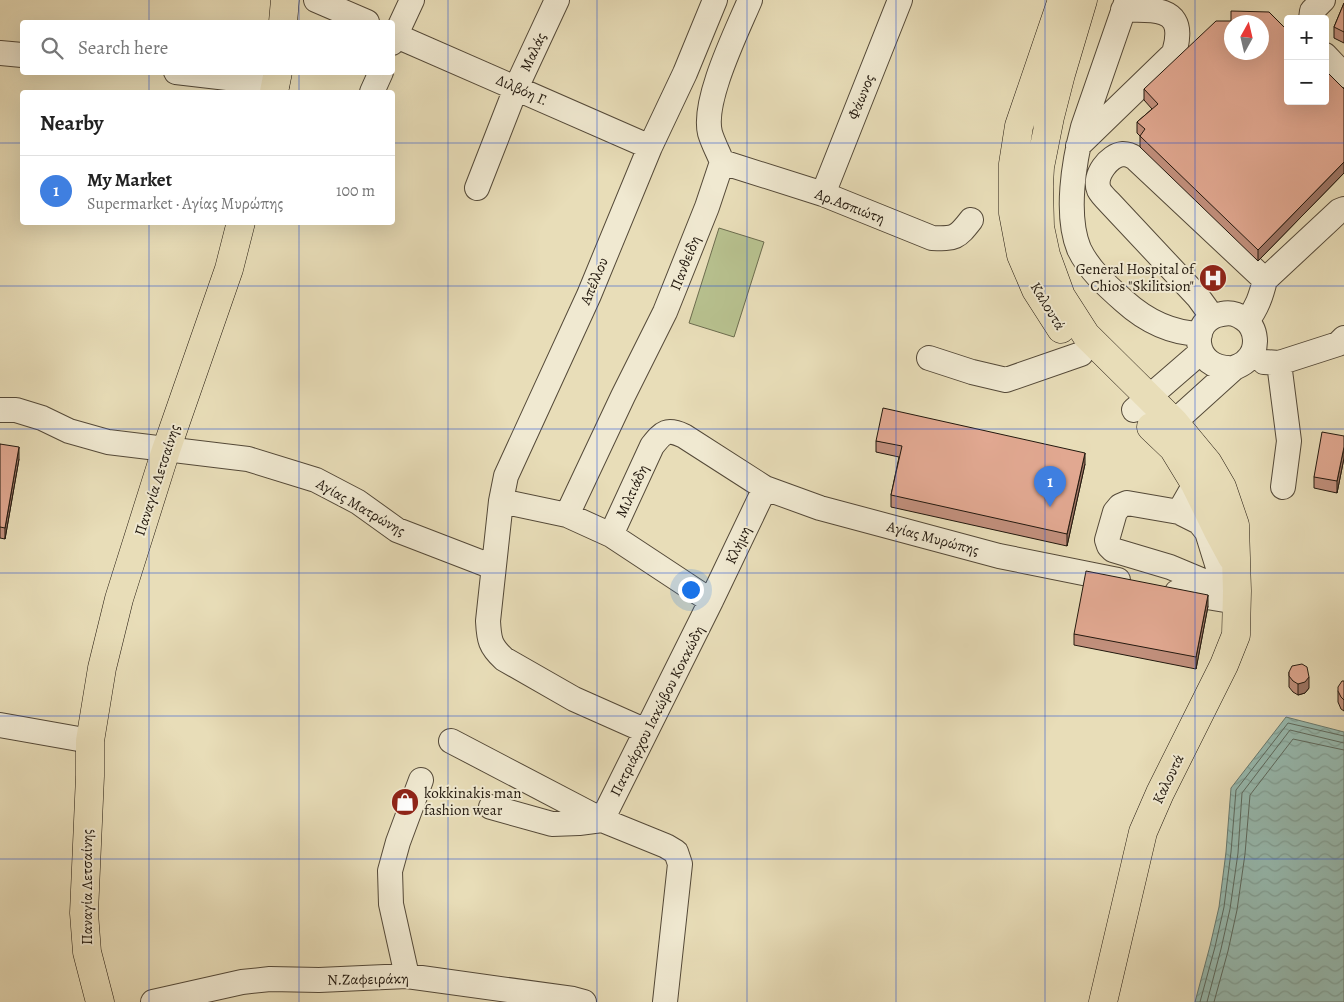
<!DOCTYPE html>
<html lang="en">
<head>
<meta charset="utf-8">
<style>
	:root { --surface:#fff; --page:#f6f6f6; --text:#222; --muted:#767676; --line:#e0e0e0; --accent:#db2777 }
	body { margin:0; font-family:Alegreya,serif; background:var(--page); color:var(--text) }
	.controls { position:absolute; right:15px; top:15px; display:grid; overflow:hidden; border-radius:5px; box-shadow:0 5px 20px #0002 }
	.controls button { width:45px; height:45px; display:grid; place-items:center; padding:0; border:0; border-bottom:1px solid var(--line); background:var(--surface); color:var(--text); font:25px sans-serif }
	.compass { position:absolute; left:1224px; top:15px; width:45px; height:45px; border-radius:50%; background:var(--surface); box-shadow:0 5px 20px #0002; rotate:8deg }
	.you { position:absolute; left:690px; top:589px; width:18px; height:18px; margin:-12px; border:4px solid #fff; border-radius:50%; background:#1a73e8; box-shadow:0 0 0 8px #1a73e833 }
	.badge { display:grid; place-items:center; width:32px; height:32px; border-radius:50%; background:var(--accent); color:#fff; font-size:16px; font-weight:700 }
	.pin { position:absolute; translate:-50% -41px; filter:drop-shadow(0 1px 2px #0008) }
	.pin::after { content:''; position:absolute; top:26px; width:18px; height:15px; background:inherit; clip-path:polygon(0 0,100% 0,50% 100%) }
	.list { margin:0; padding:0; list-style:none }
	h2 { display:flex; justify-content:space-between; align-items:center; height:65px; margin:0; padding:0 20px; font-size:21px }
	h2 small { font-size:16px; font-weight:400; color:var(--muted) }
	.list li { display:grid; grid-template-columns:32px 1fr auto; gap:15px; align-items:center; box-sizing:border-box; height:70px; padding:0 20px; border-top:1px solid var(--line) }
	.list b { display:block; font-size:19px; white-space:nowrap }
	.list p { margin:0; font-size:16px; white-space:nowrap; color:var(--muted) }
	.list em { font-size:16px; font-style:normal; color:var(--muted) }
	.icon { flex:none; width:28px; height:28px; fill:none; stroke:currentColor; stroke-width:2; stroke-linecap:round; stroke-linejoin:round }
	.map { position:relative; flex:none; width:1344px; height:1002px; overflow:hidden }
	.search { position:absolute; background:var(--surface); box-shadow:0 5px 20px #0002; left:20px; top:20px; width:375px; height:55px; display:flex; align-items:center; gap:12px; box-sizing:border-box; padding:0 18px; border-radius:5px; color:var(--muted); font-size:19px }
	.panel { position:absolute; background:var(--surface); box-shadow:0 5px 20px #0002; left:20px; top:90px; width:375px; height:135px; border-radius:5px }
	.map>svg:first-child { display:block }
	.grass { fill:#b7c08e; stroke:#6c6c4e }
	.water { fill:url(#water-waves); stroke:#687a70 }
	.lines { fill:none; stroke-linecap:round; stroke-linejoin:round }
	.shore { stroke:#5c6a60; stroke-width:1 }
	.minor-casing { stroke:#544938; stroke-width:26 }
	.major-casing { stroke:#22180e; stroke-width:29 }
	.minor { stroke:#f0e9d1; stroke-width:24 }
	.major { stroke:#e8ddb8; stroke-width:28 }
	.wall { fill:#c2907d; stroke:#22180e }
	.shaded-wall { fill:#9e7666; stroke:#22180e }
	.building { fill:#e1a891; stroke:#22180e; fill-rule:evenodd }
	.grid { fill:none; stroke:#1d4ed8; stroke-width:1; stroke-opacity:0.55 }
	.labels { text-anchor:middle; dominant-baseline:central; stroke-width:4; stroke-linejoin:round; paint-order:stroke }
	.street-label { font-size:15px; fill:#22180e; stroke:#f0e9d1 }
	.poi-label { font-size:15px; fill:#22180e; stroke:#f0e9d1; text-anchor:end }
</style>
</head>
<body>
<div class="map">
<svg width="1344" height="1002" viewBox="0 0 1344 1002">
	<defs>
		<pattern id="water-waves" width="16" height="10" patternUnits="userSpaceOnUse" patternTransform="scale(1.25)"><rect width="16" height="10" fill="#97bbb1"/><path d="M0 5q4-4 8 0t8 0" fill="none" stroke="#82a097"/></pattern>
	</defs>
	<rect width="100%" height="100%" fill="#e8ddb8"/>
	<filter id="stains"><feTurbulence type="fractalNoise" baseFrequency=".004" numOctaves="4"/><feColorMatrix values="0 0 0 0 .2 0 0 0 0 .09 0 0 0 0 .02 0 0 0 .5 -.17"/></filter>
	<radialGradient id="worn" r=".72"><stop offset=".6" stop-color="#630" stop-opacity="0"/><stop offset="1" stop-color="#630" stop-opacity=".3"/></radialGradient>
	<path class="grass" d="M719,228L764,242L734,337L689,323Z"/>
	<path class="water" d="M1286,717L1344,732V1002H1195L1210,946L1219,907L1226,852L1231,788Z"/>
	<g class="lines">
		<path class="shore" d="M1200,1002L1215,947L1224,907L1231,852L1236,790L1288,723L1344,736
			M1207,1002L1221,949L1230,909L1238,853L1242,793L1290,730L1344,743
			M1214,1002L1228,951L1237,910L1245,854L1250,795L1293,739L1344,750"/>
		<defs>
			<path id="minor" d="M316,0L367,22
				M1127,0L1083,127C1074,161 1065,215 1079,249C1089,270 1107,286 1124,301C1145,320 1170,333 1200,334
				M1311,19L1312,11L1323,0
				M392,34L650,147
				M392,43L412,0
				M0,53L22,55
				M1325,55L1344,75
				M176,72L277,84
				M372,92L381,72
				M1078,146L1174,53C1175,48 1177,43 1177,38C1181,5 1145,10 1123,10
				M722,162L823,194L932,238C955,239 957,238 971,220
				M477,188L516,88L557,0
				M823,194L900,0
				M1265,280L1339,211L1344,209
				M1211,318L1206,308L1198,297L1109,202C1106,199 1101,194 1099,190C1093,176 1109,155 1123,154C1127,154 1132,156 1135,158L1265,280C1261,296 1257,308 1247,321
				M929,358L972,372L1006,380L1081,354
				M1264,362L1279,363L1338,344L1344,338
				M1279,363L1289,441L1283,487
				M0,410H16L42,418L69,431L108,442L248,459L316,480L358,502L397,530L493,567
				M1134,410L1201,352
				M1161,434L1234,368C1238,366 1244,364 1247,360C1259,349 1257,328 1244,319C1237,314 1231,312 1222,314C1189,318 1190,371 1234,368
				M501,501L567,515L611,535L711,601
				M1179,512L1199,522L1207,532L1225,590L1170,567L1113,550L1109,546L1107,540L1115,512L1120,506L1127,503L1179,512L1195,484
				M567,515L623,396L665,312L707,207L722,162C718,152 713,143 710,133C702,101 737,31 750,0
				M611,535L652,446C663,432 667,428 684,436L765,488L820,508L999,556L1118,580
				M1177,592L1237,602
				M0,725L90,741
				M646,731L574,699L504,659C490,646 489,640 488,621L501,501L506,476L589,295L650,147L685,73L715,0
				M451,741L602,820
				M491,807L552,824L579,823L602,820
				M407,976L391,904L390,871L398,842L421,780
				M153,1002L242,982L270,979L319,980L407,976L573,999L584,1002
				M665,1002L680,864L676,852L666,846L602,820L711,601L765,488"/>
			<path id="major" d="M1083,0L1061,74L1050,117L1040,167L1039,186L1040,227L1046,255L1061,296L1086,335L1174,422L1208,463L1222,487L1235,525L1237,591L1236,635L1224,665L1160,793L1143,832L1103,1002
				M283,22L285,0
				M274,92L278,72
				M1061,329L1036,290L1021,255L1013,213V164L1019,126L1062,0
				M1151,427L1173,448L1195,484L1218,531L1232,557
				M100,1002L87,952L84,913L90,776V741L102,668L119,599L166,450L229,269L241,222"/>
		</defs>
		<use href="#minor" class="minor-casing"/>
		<use href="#major" class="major-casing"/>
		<use href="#minor" class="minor"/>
		<use href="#major" class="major"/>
	</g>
	<path class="wall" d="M1344,3V43L1334,38V27Z
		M1144,89H1344V173L1258,261L1140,147V136L1137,133V122L1152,109L1144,100Z
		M1344,436V458L1337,493L1314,488V477Z
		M876,441L1085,464L1067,546L891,507V495L899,457L876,452Z
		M0,444L19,459L5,539L0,538Z
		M1208,606L1196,669L1074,645V634Z
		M1289,672L1309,688L1305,693L1298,695L1293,692L1289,687Z
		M1344,681V711L1341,709L1338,702V691Z"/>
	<path class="shaded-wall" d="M1344,162V173L1258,261V250Z
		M19,447V459L5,539V528Z
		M1344,447V458L1337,493V481Z
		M1085,453V464L1067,546V534Z
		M1208,595V606L1196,669V657Z
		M1309,677V688L1305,693L1298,695V684Z"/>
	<path class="building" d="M1344,3V32L1334,27Z
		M1231,11L1269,12L1288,31V101H1325V70L1344,89V162L1258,250L1140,136L1145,129L1137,122L1158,104L1144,89L1216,21H1231ZM1232,22H1262V52H1232Z
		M883,408L1085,453L1067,534L891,495L902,446L876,441Z
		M1322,432L1344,436V447L1337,481L1314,477Z
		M0,444L19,447L5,528L0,527Z
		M1086,571L1208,595L1196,657L1074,634Z
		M1302,664L1307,667L1309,677L1305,682L1298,684L1293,681L1289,676V672L1292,666Z
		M1342,681H1344V700L1341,697L1338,691V687Z"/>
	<path class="grid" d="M149,0V22M299,0V22M448,0V1002M597,0V1002M747,0V1002M896,0V1002M1045,0V1002M1195,0V1002M149,72V92M299,72V92M0,143H22M392,143H1344M149,222V1002M299,222V1002M0,286H1344M0,429H1344M0,573H1344M0,716H1344M0,859H1344"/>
	<defs>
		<symbol id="hospital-disc" viewBox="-11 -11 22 22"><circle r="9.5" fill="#8f2418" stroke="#f0e9d1"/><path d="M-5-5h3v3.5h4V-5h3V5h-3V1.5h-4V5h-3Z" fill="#fff"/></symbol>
		<symbol id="shop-disc" viewBox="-11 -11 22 22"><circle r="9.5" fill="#8f2418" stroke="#f0e9d1"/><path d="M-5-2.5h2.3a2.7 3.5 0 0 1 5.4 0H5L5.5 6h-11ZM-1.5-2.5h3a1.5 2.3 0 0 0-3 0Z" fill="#fff"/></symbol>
	</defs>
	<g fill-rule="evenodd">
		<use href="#hospital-disc" x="1197" y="262" width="32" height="32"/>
		<use href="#shop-disc" x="389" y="786" width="32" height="32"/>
	</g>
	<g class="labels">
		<g class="street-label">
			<text transform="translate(533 52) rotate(-65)">Μαλάς</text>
			<text transform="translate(522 90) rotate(24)">Διλβόη Γ.</text>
			<text transform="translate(861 97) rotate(-68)">Φάωνος</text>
			<text transform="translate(850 206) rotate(21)">Αρ.Ασπιώτη</text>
			<text transform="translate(685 263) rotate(-68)">Πανθείδη</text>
			<text transform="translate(594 281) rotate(-67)">Απέλλου</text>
			<text transform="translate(1048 306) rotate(59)">Καλουτά</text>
			<text transform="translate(157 480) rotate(-72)">Παναγία Λετσαίνης</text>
			<text transform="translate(632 491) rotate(-65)">Μιλτιάδη</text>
			<text transform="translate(361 507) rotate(30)">Αγίας Ματρώνης</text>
			<text transform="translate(933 538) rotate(15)">Αγίας Μυρώπης</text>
			<text transform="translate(738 545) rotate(-65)">Κλήμη</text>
			<text transform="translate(657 711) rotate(-63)">Πατριάρχου Ιακώβου Κοκκώδη</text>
			<text transform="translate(1168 779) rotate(-64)">Καλουτά</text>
			<text transform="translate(87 887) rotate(-90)">Παναγία Λετσαίνης</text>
			<text transform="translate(368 979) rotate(-1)">Ν.Ζαφειράκη</text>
		</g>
		<g class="poi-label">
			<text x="1194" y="269">General Hospital of<tspan x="1194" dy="17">Chios "Skilitsion"</tspan></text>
			<text x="424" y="793" text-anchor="start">kokkinakis man<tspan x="424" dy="17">fashion wear</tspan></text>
		</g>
	</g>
	<rect width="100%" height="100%" filter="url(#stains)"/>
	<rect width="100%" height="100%" fill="url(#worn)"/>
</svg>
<div class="controls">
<button>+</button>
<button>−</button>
</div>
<svg class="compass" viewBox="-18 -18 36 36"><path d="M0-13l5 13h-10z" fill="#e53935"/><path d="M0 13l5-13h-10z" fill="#767676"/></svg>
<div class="you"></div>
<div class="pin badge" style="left:1050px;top:507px;background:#3f7fe0">1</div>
<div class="search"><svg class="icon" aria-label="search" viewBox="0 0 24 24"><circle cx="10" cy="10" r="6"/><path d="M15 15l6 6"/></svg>Search here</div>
<section class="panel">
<h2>Nearby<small></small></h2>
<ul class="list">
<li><span class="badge" style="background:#3f7fe0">1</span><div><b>My Market</b><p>Supermarket · Αγίας Μυρώπης</p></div><em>100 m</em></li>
</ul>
</section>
</div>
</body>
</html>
